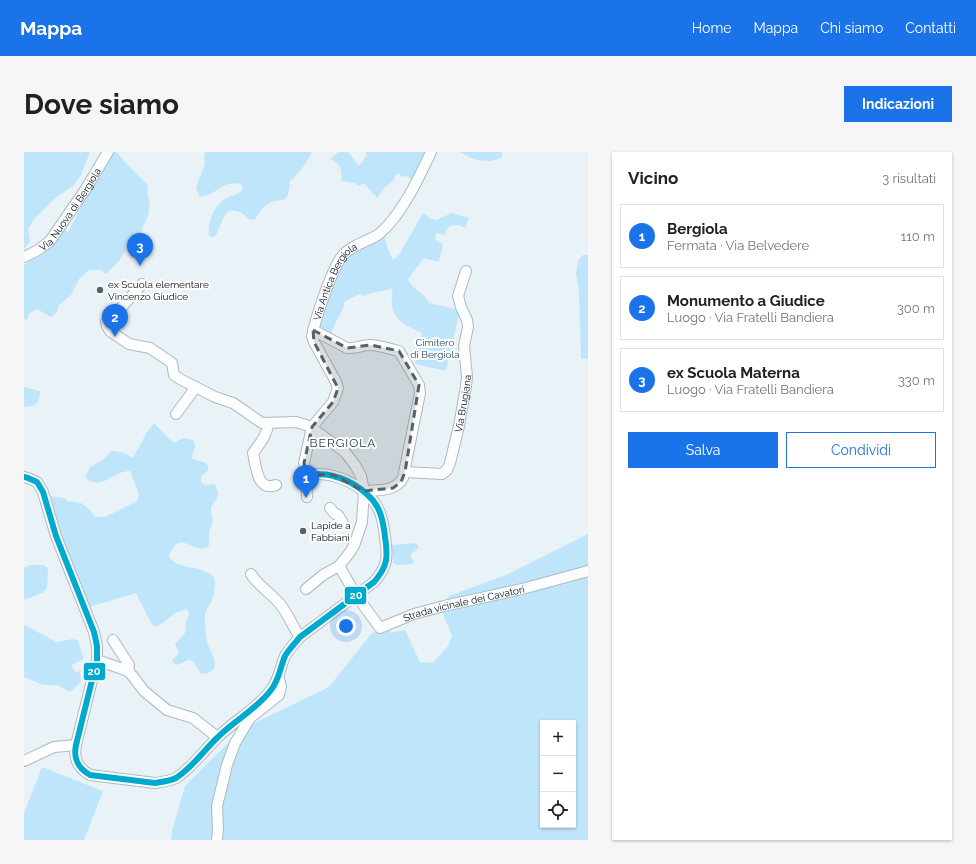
<!DOCTYPE html>
<html lang="it">
<head>
<meta charset="utf-8">
<style>
	:root { --surface:#fff; --page:#f6f6f6; --text:#202124; --muted:#757577; --line:#e0e0e0; --accent:#1a73e8 }
	body { margin:0; font-family:Raleway,sans-serif; background:var(--page); color:var(--text) }
	.controls { position:absolute; right:12px; bottom:12px; display:grid; overflow:hidden; border-radius:0px; box-shadow:0 1px 3px #0004 }
	.controls button { width:36px; height:36px; display:grid; place-items:center; padding:0; border:0; border-bottom:1px solid var(--line); background:var(--surface); color:var(--text); font:20px sans-serif }
	.you { position:absolute; left:322px; top:474px; width:14px; height:14px; margin:-10px; border:3px solid #fff; border-radius:50%; background:#1a73e8; box-shadow:0 0 0 6px #1a73e833 }
	.badge { display:grid; place-items:center; width:26px; height:26px; border-radius:50%; background:var(--accent); color:#fff; font-size:13px; font-weight:700 }
	.pin { position:absolute; translate:-50% -33px; filter:drop-shadow(0 1px 2px #0008) }
	.pin::after { content:''; position:absolute; top:21px; width:14px; height:12px; background:inherit; clip-path:polygon(0 0,100% 0,50% 100%) }
	.list { margin:0; padding:0; list-style:none }
	h2 { display:flex; justify-content:space-between; align-items:center; height:52px; margin:0; padding:0 16px; font-size:17px }
	h2 small { font-size:13px; font-weight:400; color:var(--muted) }
	.list li { display:grid; grid-template-columns:26px 1fr auto; gap:12px; align-items:center; box-sizing:border-box; height:64px; margin:0 8px 8px; padding:0 8px; border:1px solid var(--line); border-radius:0px }
	.list b { display:block; font-size:15px; white-space:nowrap }
	.list p { margin:0; font-size:13px; white-space:nowrap; color:var(--muted) }
	.list em { font-size:13px; font-style:normal; color:var(--muted) }
	.actions { display:flex; gap:8px; padding:12px 16px }
	.actions a { flex:1; padding:9px 0; border:1px solid var(--accent); border-radius:0px; text-align:center; font-size:14px; color:var(--accent) }
	.actions .main { background:var(--accent); color:#fff }
	.icon { flex:none; width:22px; height:22px; fill:none; stroke:currentColor; stroke-width:2; stroke-linecap:round; stroke-linejoin:round }
	.map { position:relative; flex:none; width:564px; height:688px; overflow:hidden; border-radius:0px }
	header { display:flex; align-items:center; gap:24px; box-sizing:border-box; height:56px; padding:0 20px; background:var(--accent); color:#fff }
	header strong { font-size:19px }
	nav { display:flex; gap:22px; margin-inline-start:auto; font-size:14px }
	.intro { display:flex; align-items:center; justify-content:space-between; box-sizing:border-box; height:96px; padding:0 24px }
	h1 { margin:0; font-size:28px }
	.button { padding:10px 18px; border-radius:0px; background:var(--accent); color:#fff; font-size:14px; font-weight:700 }
	main { display:flex; gap:24px; padding:0 24px }
	aside { flex:1; background:var(--surface); border-radius:0px; box-shadow:0 1px 3px #0004 }
	.map>svg:first-child { display:block }
	.green { fill:#bfe5fa; fill-rule:evenodd }
	.lines { fill:none; stroke-linecap:round; stroke-linejoin:round }
	.street-casing { stroke:#b0b9bf; stroke-width:12 }
	.street { stroke:#fcfdfe; stroke-width:10 }
	.bus-1-casing { stroke:#fff; stroke-width:9 }
	.bus-1 { stroke:#00a9ce; stroke-width:6 }
	.marked { fill:#576166; fill-opacity:0.2; stroke:#576166; stroke-width:3; stroke-dasharray:8 5; stroke-linejoin:round }
	.poi-dot { fill:#576166; stroke:#fff; stroke-width:1.5 }
	.labels { text-anchor:middle; dominant-baseline:central; stroke-width:4; stroke-linejoin:round; paint-order:stroke }
	.street-label { font-size:10px; fill:#091318; stroke:#fff }
	.poi-label { font-size:10px; fill:#091318; stroke:#fff; text-anchor:start }
	.park-label { font-size:10px; fill:#245067; stroke:#fff }
	.quarter-label { font-size:12px; letter-spacing:1px; fill:#1e3541; stroke:#fff }
	.line-badge { stroke:#fff; stroke-width:1.5 }
	.badge-label { font-size:11px; text-anchor:middle; font-weight:bold; fill:#fff }
</style>
</head>
<body>
<header>
<strong>Mappa</strong>
<nav><a>Home</a><a>Mappa</a><a>Chi siamo</a><a>Contatti</a></nav>
</header>
<div class="intro"><h1>Dove siamo</h1><a class="button">Indicazioni</a></div>
<main>
<div class="map">
<svg width="564" height="688" viewBox="0 0 564 688">
	<rect width="100%" height="100%" fill="#e9f2f7"/>
	<path class="green" d="M0,0H66L57,23L50,33L30,47L11,66L4,77L6,90L0,97Z
		M89,0H93L100,9L124,33L123,40L126,52L124,64L116,81L111,84L95,109L82,122L76,118H65L55,127L47,143L35,153L33,160L27,165L13,157L6,161L3,168L0,167V113L11,105L18,103L39,77L44,80C51,69 55,57 61,46C70,30 80,15 89,0Z
		M183,0H288C282,11 276,21 266,29C264,59 255,42 241,54C236,57 235,63 231,67L226,68C223,66 220,62 216,60C197,52 199,76 190,85L185,84C183,71 190,52 203,46C209,43 214,43 219,37L217,32C197,27 191,46 175,44L172,35L181,12L180,2Z
		M315,0H324L334,13H336L343,3L341,0H405L389,28L382,24L379,25L374,21L370,25L371,27L360,36L353,46L340,31L335,34L332,31L318,29C317,17 318,13 306,7Z
		M436,0H478V5C466,13 447,8 436,0Z
		M399,61L407,67L412,68L428,61L445,66L441,76L435,73L426,74L422,78L421,83L412,81L411,88L419,92L415,110L400,106L384,127C389,139 401,140 405,151L436,158L422,219L391,212L398,181C385,175 369,169 368,152C367,147 369,142 368,136C358,140 348,140 338,144L337,141L320,150V154L309,176L307,184L292,176C300,154 311,111 330,98C339,92 350,87 360,82L363,95L369,108L375,103Z
		M559,103H564V207L557,206L555,140L552,121L554,109Z
		M0,235L16,239C15,252 13,254 0,255Z
		M130,271L143,285L150,291L159,286L169,288C173,295 170,298 167,305C172,310 179,308 184,313V318L177,325V330L181,333L191,332L194,341L193,346L187,355V360L189,369L185,379V394C169,405 156,374 145,404C151,416 170,414 180,419C183,421 186,421 189,424C193,428 190,442 188,448C185,456 180,457 181,467C181,473 182,483 183,489C186,501 202,520 177,522L169,509L164,508L156,512L151,513L148,508L155,501L151,492L161,481L162,471L165,461L163,457L153,460L133,475L128,473L112,441L65,455L30,362L25,344L40,346L44,349L57,351L65,357L71,365H81L113,349L115,344L114,339L106,319C90,318 76,341 61,325L66,315L79,308L87,299C96,299 102,301 109,306L123,280Z
		M564,382V688H147L148,679L161,634L218,577L305,535L347,482L357,477L369,480L381,478L396,510L409,511L424,494L428,483L419,462L418,452L425,444L482,423ZM519,571H549V673H519Z
		M392,391L395,395L386,403L390,409L389,412L373,413L369,411L368,393Z
		M7,413H19L24,416L23,436L18,441L0,448V416Z
		M0,473L33,490L49,487L54,489L60,507L47,513L52,521L56,519L57,530L46,540L33,533H19L0,525Z
		M18,615L79,639L60,688H0V661Z"/>
	<g class="lines">
		<defs>
			<g id="street">
				<path id="s1" d="M0,105L14,98L26,89L61,38L84,0"/>
				<path d="M118,132L97,156L84,167L82,170L83,174L86,179L105,192L126,196L148,211L150,223L156,227L191,245L209,251L238,271L272,270L288,275L292,279L321,300L331,313L337,324L340,339L338,370L331,391L327,399L315,414L299,423L282,437"/>
				<path d="M289,178L323,196C331,197 338,193 346,193C355,193 366,197 375,199L395,233L396,241L379,326C371,340 354,338 340,339"/>
				<path d="M152,262L172,235"/>
				<path d="M244,272C243,284 236,291 229,301C232,314 233,340 252,333"/>
				<path id="s2" d="M381,320L418,322L423,318L426,311L435,274L442,234L443,225L440,194L444,175L443,168L437,155L434,144L442,119"/>
				<path d="M0,325L4,326L13,330L19,340L32,384L70,480L73,494V508L52,593C49,607 54,616 66,623L131,631C138,630 146,629 152,626C168,616 180,598 194,585C211,568 233,557 247,538C255,528 256,516 261,504C265,497 271,491 276,485L350,430C364,414 364,405 361,385C360,377 359,368 356,361C350,343 327,328 309,324C301,321 291,322 282,322"/>
				<path id="s3" d="M283,345L282,322L280,311L288,275L309,250L314,236L312,230L290,190L288,184C292,165 307,119 318,104C327,93 343,90 355,82C377,64 395,26 407,0"/>
				<path d="M306,356L311,362L314,363L319,371"/>
				<path id="s4" d="M315,414L332,443L356,476L390,462L420,454L498,437L564,419"/>
				<path d="M227,422C234,434 247,441 256,452C264,462 269,475 276,485"/>
				<path d="M89,488L105,513L104,519"/>
				<path d="M73,508L104,519L107,522L120,539L143,558L169,566L193,585"/>
				<path d="M0,609L30,595L52,593"/>
				<path d="M193,688L194,677L193,654L203,613L211,591L226,566L255,543L257,534L255,527"/>
			</g>
		</defs>
		<use href="#street" class="street-casing"/>
		<use href="#street" class="street"/>
		<defs>
			<path id="bus-1" d="M0,325L4,326L13,330L19,340L32,384L70,480L73,494V508L52,593C49,607 54,616 66,623L131,631C138,630 146,629 152,626C168,616 180,598 194,585C211,568 233,557 247,538C255,528 256,516 261,504C265,497 271,491 276,485L350,430C364,414 364,405 361,385C360,377 359,368 356,361C350,343 327,328 309,324C301,321 291,322 282,322"/>
		</defs>
		<use href="#bus-1" class="bus-1-casing"/>
		<use href="#bus-1" class="bus-1"/>
	</g>
	<path class="marked" d="M289,178L323,196L347,193L375,199L395,233L381,320L377,330L369,336L340,339L309,323L282,322L280,311L288,275L309,250L314,236L290,190Z"/>
	<g class="poi-dot">
		<circle cx="76" cy="138" r="4"/>
		<circle cx="279" cy="379" r="4"/>
	</g>
	<g class="labels">
		<g class="street-label">
			<text stroke="none"><textPath href="#s1" startOffset="68">Via Nuova di Bergiola</textPath></text>
			<text stroke="none"><textPath href="#s3" startOffset="237">Via Antica Bergiola</textPath></text>
			<text stroke="none"><textPath href="#s2" startOffset="112">Via Brugiana</textPath></text>
			<text stroke="none"><textPath href="#s4" startOffset="162">Strada vicinale dei Cavatori</textPath></text>
		</g>
		<g class="poi-label">
			<text x="84" y="132">ex Scuola elementare<tspan x="84" dy="12">Vincenzo Giudice</tspan></text>
			<text x="287" y="373">Lapide a<tspan x="287" dy="12">Fabbiani</tspan></text>
		</g>
		<g class="park-label">
			<text x="411" y="190">Cimitero<tspan x="411" dy="12">di Bergiola</tspan></text>
		</g>
		<g class="quarter-label">
			<text x="319" y="291">BERGIOLA</text>
		</g>
	</g>
	<g class="line-badge">
		<rect x="320" y="434" width="23" height="19" rx="4" fill="#00a9ce"/>
		<rect x="59" y="510" width="23" height="19" rx="4" fill="#00a9ce"/>
	</g>
	<g class="badge-label">
		<text x="332" y="447">20</text>
		<text x="70" y="523">20</text>
	</g>
</svg>
<div class="controls">
<button>+</button>
<button>−</button>
<button><svg class="icon" aria-label="locate" viewBox="0 0 24 24"><circle cx="12" cy="12" r="6"/><path d="M12 2v4M12 18v4M2 12h4M18 12h4"/></svg></button>
</div>
<div class="you"></div>
<div class="pin badge" style="left:282px;top:346px">1</div>
<div class="pin badge" style="left:91px;top:185px">2</div>
<div class="pin badge" style="left:116px;top:114px">3</div>
</div>
<aside>
<h2>Vicino<small>3 risultati</small></h2>
<ul class="list">
<li><span class="badge">1</span><div><b>Bergiola</b><p>Fermata · Via Belvedere</p></div><em>110 m</em></li>
<li><span class="badge">2</span><div><b>Monumento a Giudice</b><p>Luogo · Via Fratelli Bandiera</p></div><em>300 m</em></li>
<li><span class="badge">3</span><div><b>ex Scuola Materna</b><p>Luogo · Via Fratelli Bandiera</p></div><em>330 m</em></li>
</ul>
<div class="actions"><a class="main">Salva</a><a>Condividi</a></div>
</aside>
</main>
</body>
</html>
